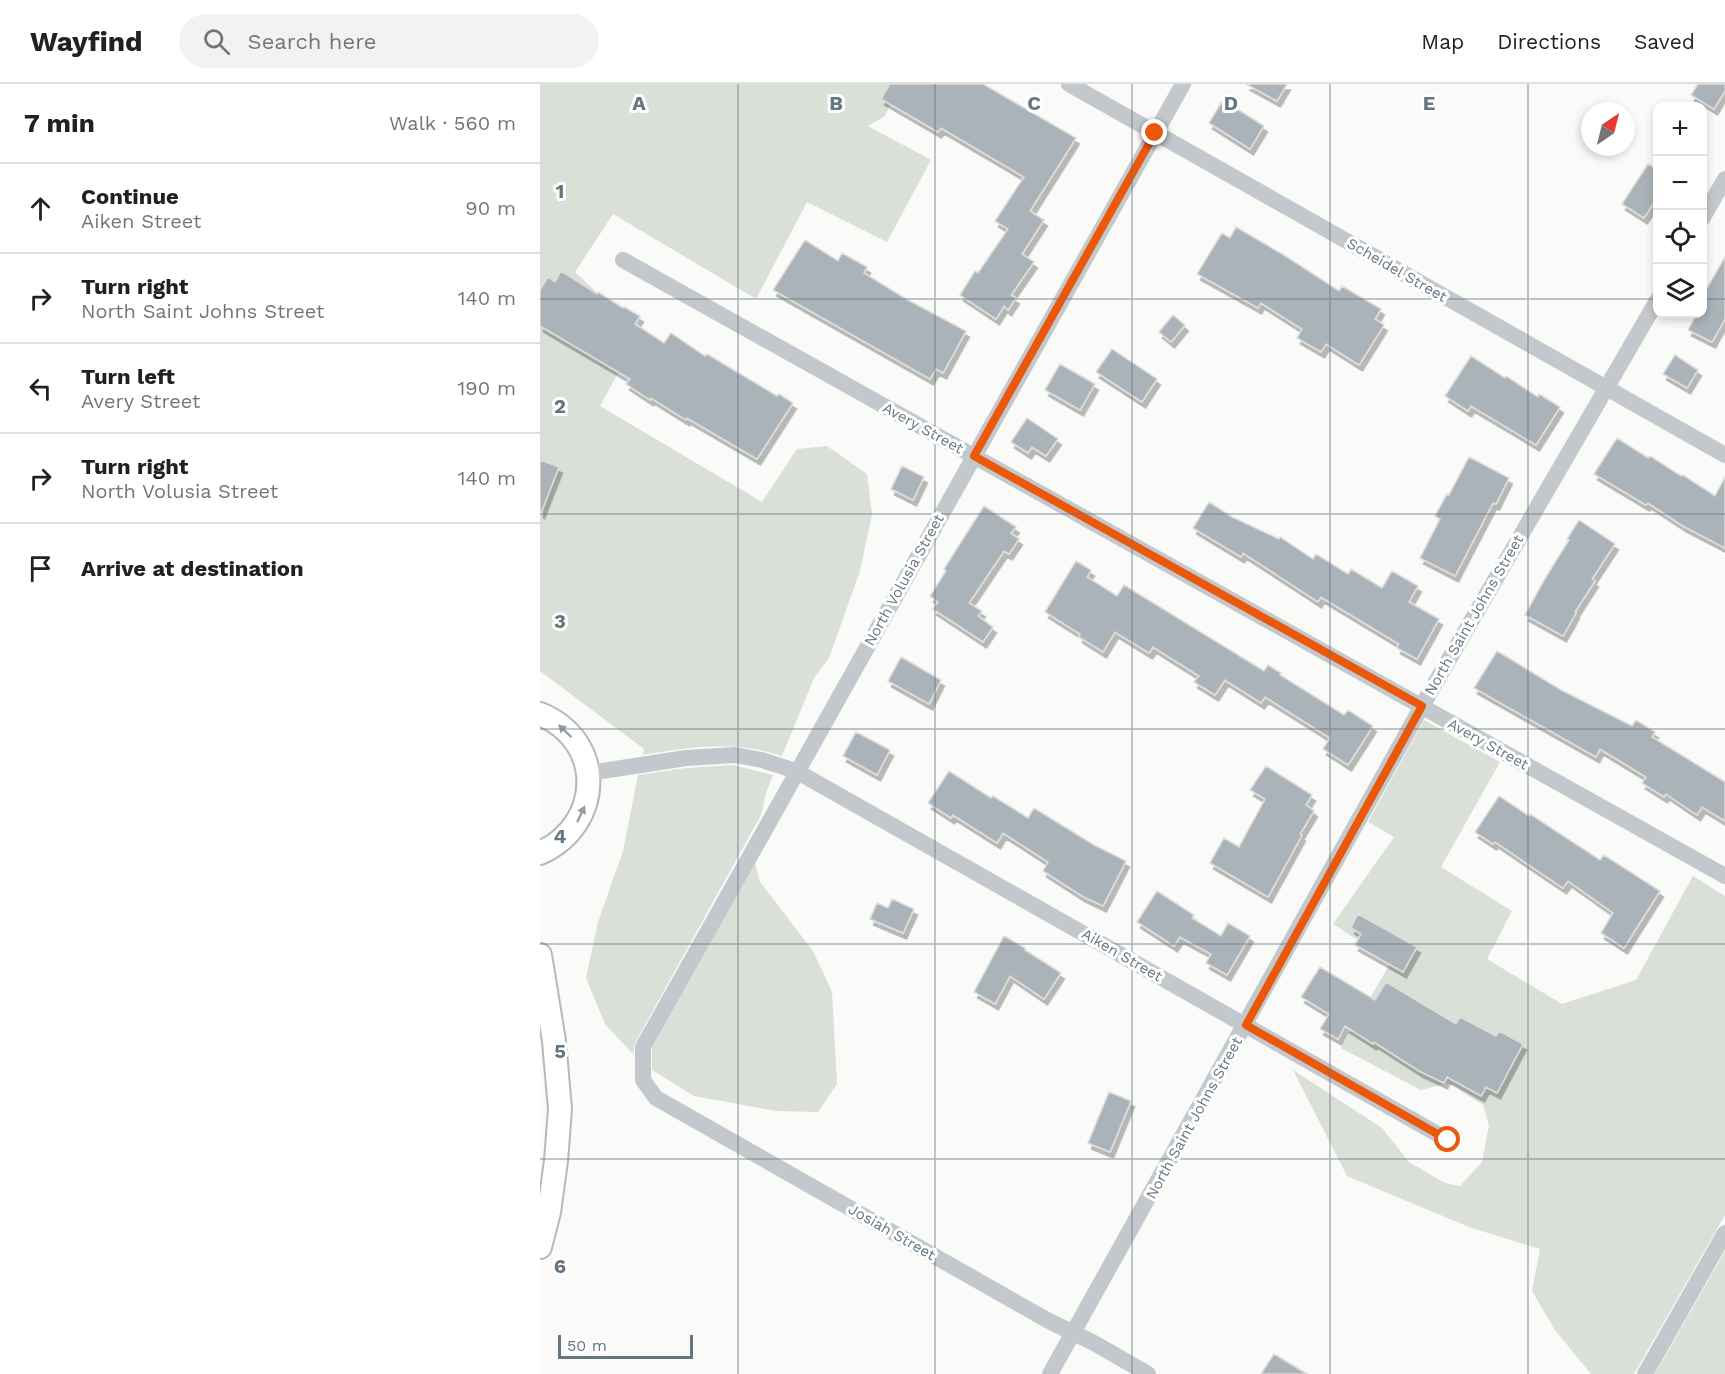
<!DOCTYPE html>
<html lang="en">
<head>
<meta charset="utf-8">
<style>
	:root { --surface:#fff; --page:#f2f2f2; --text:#202124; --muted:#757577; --line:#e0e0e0 }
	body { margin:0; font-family:"Work Sans",sans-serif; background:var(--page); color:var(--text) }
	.controls { position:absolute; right:18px; top:18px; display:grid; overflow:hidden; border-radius:12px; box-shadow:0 3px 9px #0003 }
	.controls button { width:54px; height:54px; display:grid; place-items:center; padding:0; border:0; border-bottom:2px solid var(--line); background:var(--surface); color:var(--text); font:30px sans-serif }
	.compass { position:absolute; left:1041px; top:18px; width:54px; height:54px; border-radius:50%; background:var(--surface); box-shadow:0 3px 9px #0003; rotate:35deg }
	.scale { position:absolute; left:18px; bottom:15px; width:135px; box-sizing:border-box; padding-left:6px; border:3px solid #657683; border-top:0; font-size:16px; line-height:21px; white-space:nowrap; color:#657683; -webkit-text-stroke:4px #fff; paint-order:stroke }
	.stop { position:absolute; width:18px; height:18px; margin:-14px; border:4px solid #ea580c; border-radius:50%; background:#fff }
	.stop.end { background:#ea580c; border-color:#fff; box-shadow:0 2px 6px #0008 }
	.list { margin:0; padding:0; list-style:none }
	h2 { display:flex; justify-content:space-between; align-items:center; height:78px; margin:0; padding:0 24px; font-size:26px }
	h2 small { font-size:20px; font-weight:400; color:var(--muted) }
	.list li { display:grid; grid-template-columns:39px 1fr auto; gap:18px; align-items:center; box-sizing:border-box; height:90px; padding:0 24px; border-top:2px solid var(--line) }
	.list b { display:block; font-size:22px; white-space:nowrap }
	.list p { margin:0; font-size:20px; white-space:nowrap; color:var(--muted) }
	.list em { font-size:20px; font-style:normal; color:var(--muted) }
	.icon { flex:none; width:33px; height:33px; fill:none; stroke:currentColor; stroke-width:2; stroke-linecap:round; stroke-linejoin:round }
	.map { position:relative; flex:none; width:1185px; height:1290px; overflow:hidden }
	header { display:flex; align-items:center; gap:36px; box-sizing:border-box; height:84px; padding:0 30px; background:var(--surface); border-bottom:2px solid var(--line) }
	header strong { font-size:28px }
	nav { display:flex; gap:33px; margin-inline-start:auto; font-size:21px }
	.search { width:420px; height:54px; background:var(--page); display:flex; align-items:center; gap:15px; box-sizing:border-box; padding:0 21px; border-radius:33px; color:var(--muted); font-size:22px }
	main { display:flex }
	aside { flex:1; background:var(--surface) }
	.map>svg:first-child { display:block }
	.green { fill:#dadfd7 }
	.building { fill:#aab3b9; stroke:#dcdcda; stroke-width:1.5; filter:url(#shadow) }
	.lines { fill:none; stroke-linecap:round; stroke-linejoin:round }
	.secondary-casing { stroke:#b3babf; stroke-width:26 }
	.street { stroke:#c3c8cc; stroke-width:16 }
	.secondary { stroke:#fff; stroke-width:22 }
	.oneway { fill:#939fa8 }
	.route { stroke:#ea580c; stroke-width:8 }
	.grid { fill:none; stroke:#657683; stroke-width:1.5; stroke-opacity:0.55 }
	.labels { text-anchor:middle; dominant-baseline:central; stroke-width:6; stroke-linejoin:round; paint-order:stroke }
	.street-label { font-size:15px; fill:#657683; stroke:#fff }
	.grid-label { font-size:20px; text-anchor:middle; font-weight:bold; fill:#657683; stroke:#fff; stroke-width:6; stroke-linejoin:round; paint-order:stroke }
</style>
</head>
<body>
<header>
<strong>Wayfind</strong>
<div class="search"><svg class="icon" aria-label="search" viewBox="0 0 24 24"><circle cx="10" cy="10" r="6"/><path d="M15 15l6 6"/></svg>Search here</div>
<nav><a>Map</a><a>Directions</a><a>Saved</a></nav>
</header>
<main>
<aside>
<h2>7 min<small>Walk · 560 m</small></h2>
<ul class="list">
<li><svg class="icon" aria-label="ahead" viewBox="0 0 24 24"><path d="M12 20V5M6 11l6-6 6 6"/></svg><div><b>Continue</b><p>Aiken Street</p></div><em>90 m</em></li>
<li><svg class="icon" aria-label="right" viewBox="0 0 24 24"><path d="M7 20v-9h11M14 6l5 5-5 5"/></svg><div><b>Turn right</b><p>North Saint Johns Street</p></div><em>140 m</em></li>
<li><svg class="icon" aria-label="left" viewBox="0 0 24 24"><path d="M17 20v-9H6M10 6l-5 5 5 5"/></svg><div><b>Turn left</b><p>Avery Street</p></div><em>190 m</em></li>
<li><svg class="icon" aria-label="right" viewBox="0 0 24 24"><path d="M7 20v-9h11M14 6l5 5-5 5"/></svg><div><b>Turn right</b><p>North Volusia Street</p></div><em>140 m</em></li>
<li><svg class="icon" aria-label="arrive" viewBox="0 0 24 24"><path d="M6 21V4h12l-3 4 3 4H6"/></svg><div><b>Arrive at destination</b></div></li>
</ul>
</aside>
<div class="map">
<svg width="1185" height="1290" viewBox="0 0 1185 1290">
	<defs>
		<filter id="shadow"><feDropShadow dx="3.5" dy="6" stdDeviation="0" flood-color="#0004"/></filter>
	</defs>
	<rect width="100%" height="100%" fill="#fafaf8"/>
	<path class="green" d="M0,0H359L345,32L328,42L391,76L347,158L267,118L216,215L73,130L35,188L100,249L60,322L222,418L257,365L287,362L327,390L332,430L320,487L289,574L274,594L242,672C193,656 152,663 103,671L104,665L0,587Z
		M884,636L960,678L901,783L972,827L947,875L1022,920L1096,896L1153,792L1185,812V1131L1094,1290H1051L1015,1246L992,1207L1000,1165L929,1143L807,1092L753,986L842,1044L869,1078L905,1099L920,1102L942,1078L949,1041L943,1021L908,999L881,1006L801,964L851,878L793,840L854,753L828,738Z
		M193,681L233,691L226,709L221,731L95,959L93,970L65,940L46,894L58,838L83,767L98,691L146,684Z
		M215,779L220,798L273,867L292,908L297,1000L278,1028L236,1027L154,1012L112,986V964Z
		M1185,1167V1290H1115Z"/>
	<path class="building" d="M350,0H443L536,54L490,127L504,136L482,170L494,178L471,211L476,214L468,226L464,222L456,235L420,211L435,187L438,189L468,145L455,137L484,93L401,44L398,48L341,15Z
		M706,0H747L737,17Z
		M1158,0H1185V7L1174,25L1151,11Z
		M683,16L724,42L710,65L669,39Z
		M1108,80L1118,86V112L1104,134L1082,120Z
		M696,143L747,173L799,207L802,202L841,225L835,235L844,241L819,281L786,260L781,268L757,254L762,245L721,219L718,224L657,190L682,149L690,154Z
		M265,156L298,177L302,169L327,183L324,189L366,215L426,247L403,289L396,285L390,295L233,206Z
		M1185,173V235L1172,258L1148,246L1157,230H1162V213Z
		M21,187L57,210L58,208L83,224L84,223L100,232L95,240L124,259L131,249L165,272L167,270L237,312L239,310L253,319L217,375L147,334L146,336L111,314L110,316L86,300L90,295L0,242V206L8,193L15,198Z
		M633,231L645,241L631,258L619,248Z
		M572,265L617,295L602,318L556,288Z
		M1135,271L1158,286L1147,304L1123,290Z
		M931,272L965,294L966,292L998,313L999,310L1020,323L996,361L931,322L928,327L905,312Z
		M520,280L555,300L540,326L505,306Z
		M487,334L518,355L506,372L492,363L488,369L471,358Z
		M1077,354L1108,374L1110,372L1141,392L1143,391L1175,412L1185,393V464L1143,442L1108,419L1106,421L1054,390Z
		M929,373L969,394L956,420L953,419L915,492L880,474L900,435L895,432L907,410L909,411Z
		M0,376L19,383L1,429L0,428Z
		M362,382L384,393L373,416L351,405Z
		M669,418L692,433L739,455L740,453L773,475L776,470L808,490L811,485L842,504L852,487L878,502L869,518L899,535L877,575L857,564L859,560L781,513L778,518L703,469L701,473L653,444Z
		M444,422L476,443L471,449L479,455L469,470L464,467L429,519L442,527L438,532L453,543L443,558L393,525L398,518L390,512L406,487L404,485Z
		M1039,436L1075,460L1052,495L1055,497L1035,528L1036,529L1023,552L985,531L1006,493L1029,456L1027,455Z
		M536,477L551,486L547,493L577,512L584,501L724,587L728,581L741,589L740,591L804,631L808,626L833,642L808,681L783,665L790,654L725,613L721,619L685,596L675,611L654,598L659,592L613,563L609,569L575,548L563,568L539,553L540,550L505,528Z
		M957,567L1021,606L1092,642L1096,636L1115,648L1112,653L1185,698V737L1162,723L1157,731L1126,710L1124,713L1102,699L1106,693L1060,665L1056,673L934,604Z
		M361,573L401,596L389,620L348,597Z
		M316,648L350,666L337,691L303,672Z
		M726,682L772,711L766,721L774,727L760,750L762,751L728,813L670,779L684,754L699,763L725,715L710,706Z
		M409,687L451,714L453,712L488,734L494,724L554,761L586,777L563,822L542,812L503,787L508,778L463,749L457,759L413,731L411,734L388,719Z
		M959,712L989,732L990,730L1060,776L1064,771L1120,807L1084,864L1061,849L1073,829L1028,797L1023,804L955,758L953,760L935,748Z
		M617,807L654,831L652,834L681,852L688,839L710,852L687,891L666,879L671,870L640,853L634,862L597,838Z
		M352,815L374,825L363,849L330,835L337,819L348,824Z
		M818,830L877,863L863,888L815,861L821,850L811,844Z
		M464,852L485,864V866L521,889L504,915L470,892L455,920L434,908Z
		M780,883L835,916L846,898L916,940L920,933L956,952L959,947L983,960L957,1009L946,1003L941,1012L907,993L904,999L879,987L834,958L833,960L805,942L798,955L780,945L789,930L761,913Z
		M569,1008L591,1017L570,1068L548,1059Z
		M734,1270L767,1290H721Z"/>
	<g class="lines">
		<defs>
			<path id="secondary" d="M0,630C66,657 63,741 0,769
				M0,871L14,957L20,1025L16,1077L9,1128L0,1163"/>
		</defs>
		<use href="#secondary" class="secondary-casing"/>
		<path class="street" d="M529,0L1185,371
			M1162,135L1185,95
			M83,176L1185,792
			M49,689L146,674L195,671L222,676L256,687L908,1056
			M510,1290L882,622L1118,215
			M608,1290L554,1259L507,1236L116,1014L103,996V963L643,0
			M1105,1290L1185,1149"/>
		<use href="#secondary" class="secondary"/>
	</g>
	<defs><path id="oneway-solid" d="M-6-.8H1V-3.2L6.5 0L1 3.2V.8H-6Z" transform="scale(1.5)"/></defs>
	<g class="oneway">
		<use href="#oneway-solid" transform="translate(25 647) rotate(-136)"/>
		<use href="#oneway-solid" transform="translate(41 730) rotate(-65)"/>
	</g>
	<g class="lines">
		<path class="route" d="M615,49L434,372L882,622L706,941L908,1056"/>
	</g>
	<path class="grid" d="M198,0V1290M395,0V1290M592,0V1290M790,0V1290M988,0V1290M0,215H1118M1162,215H1185M0,430H1185M0,645H1185M0,860H1185M0,1075H1185"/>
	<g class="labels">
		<g class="street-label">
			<text transform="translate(857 186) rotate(30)">Scheidel Street</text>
			<text transform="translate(383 344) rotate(29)">Avery Street</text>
			<text transform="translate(364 496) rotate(-61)">North Volusia Street</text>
			<text transform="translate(934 531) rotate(-60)">North Saint Johns Street</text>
			<text transform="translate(948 660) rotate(29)">Avery Street</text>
			<text transform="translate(582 871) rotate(30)">Aiken Street</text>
			<text transform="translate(654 1034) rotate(-61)">North Saint Johns Street</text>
			<text transform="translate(352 1148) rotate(30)">Josiah Street</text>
		</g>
	</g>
	<g class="grid-label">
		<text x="99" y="26">A</text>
		<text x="296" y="26">B</text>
		<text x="494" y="26">C</text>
		<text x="691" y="26">D</text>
		<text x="889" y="26">E</text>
		<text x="20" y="114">1</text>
		<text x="20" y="329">2</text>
		<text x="20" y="544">3</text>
		<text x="20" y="759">4</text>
		<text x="20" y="974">5</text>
		<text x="20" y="1189">6</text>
	</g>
</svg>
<div class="controls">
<button>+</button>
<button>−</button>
<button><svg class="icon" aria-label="locate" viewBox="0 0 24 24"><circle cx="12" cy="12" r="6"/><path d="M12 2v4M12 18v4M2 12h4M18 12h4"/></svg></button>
<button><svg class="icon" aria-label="layers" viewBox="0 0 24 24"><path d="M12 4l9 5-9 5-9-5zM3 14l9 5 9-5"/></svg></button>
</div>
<svg class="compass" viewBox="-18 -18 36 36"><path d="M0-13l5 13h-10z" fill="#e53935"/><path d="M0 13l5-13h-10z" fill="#757577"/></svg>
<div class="scale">50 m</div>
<div class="stop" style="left:908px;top:1056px"></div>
<div class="stop end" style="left:615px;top:49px"></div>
</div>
</main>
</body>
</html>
